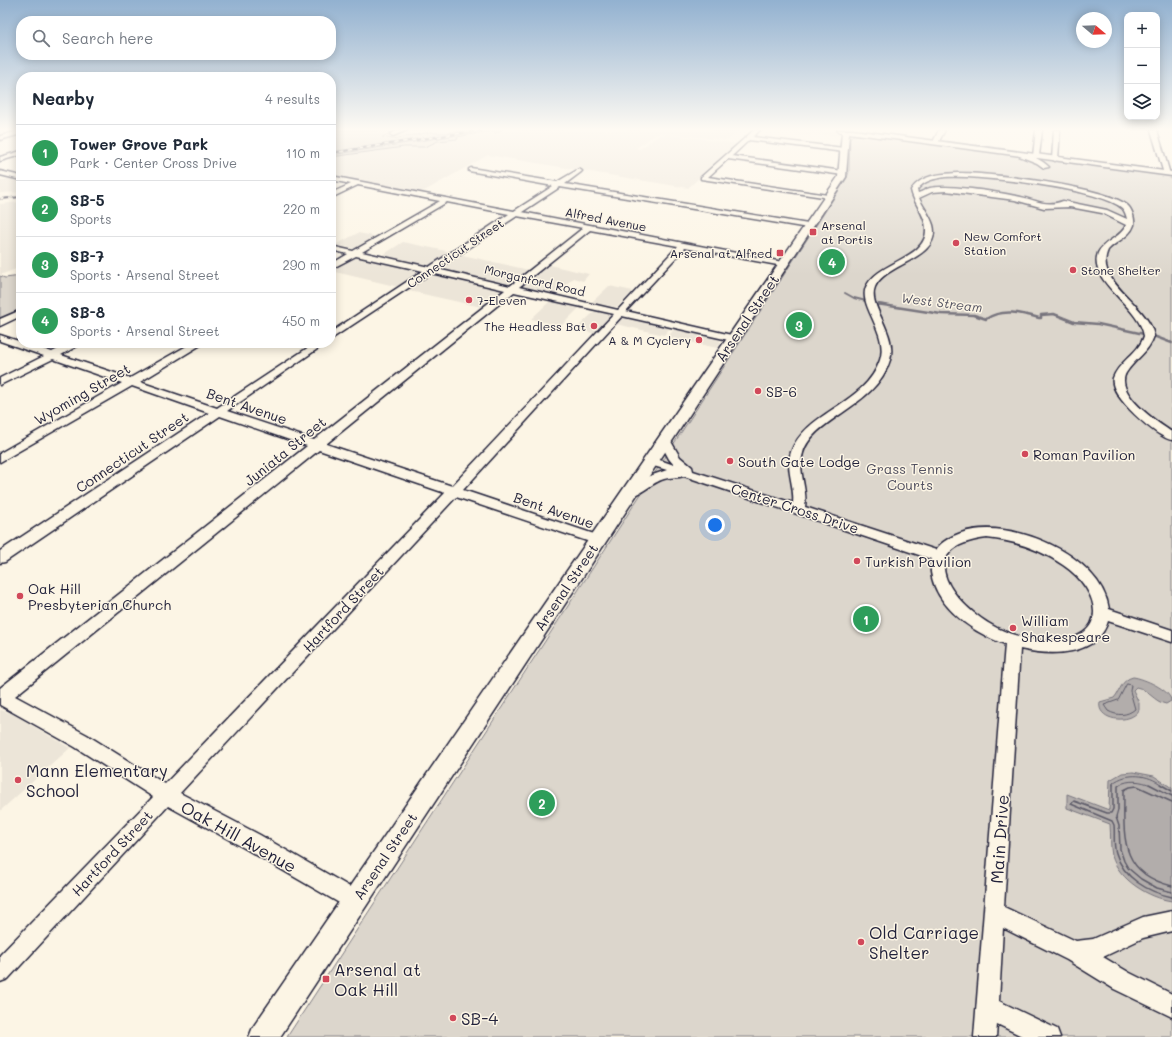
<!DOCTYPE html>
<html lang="en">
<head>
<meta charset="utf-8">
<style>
	:root { --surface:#fff; --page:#f2f2f3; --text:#1f2937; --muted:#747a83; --line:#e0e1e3; --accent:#d1495b }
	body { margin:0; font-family:Mali,sans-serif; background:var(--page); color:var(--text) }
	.controls { position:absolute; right:12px; top:12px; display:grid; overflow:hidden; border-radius:8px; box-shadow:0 2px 10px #0003 }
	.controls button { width:36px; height:36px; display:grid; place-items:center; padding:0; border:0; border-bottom:1px solid var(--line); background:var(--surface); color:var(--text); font:20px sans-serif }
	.compass { position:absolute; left:1076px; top:12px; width:36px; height:36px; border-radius:50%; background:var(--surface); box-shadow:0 2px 10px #0003; rotate:109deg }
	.you { position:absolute; left:715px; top:525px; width:14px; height:14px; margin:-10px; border:3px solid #fff; border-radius:50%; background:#1a73e8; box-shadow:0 0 0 6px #1a73e833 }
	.badge { display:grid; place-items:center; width:26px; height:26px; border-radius:50%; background:var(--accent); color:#fff; font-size:13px; font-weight:700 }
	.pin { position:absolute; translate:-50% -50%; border:2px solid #fff; box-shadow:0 1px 4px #0006 }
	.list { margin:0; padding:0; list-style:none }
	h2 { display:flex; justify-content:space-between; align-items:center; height:52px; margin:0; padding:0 16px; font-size:17px }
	h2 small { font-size:13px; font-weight:400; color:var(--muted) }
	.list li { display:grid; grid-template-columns:26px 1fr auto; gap:12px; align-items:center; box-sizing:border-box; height:56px; padding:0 16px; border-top:1px solid var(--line) }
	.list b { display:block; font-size:15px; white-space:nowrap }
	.list p { margin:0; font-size:13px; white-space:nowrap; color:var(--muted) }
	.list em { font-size:13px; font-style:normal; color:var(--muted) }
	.icon { flex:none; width:22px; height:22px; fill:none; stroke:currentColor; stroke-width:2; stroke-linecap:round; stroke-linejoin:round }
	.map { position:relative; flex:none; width:1172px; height:1037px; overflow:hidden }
	.search { position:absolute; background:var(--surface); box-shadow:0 2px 10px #0003; left:16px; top:16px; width:320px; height:44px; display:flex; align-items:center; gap:10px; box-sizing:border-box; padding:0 14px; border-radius:16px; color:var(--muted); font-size:15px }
	.panel { position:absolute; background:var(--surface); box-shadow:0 2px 10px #0003; left:16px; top:72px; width:320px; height:276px; border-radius:16px }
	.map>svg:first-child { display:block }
	.built { fill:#ece5d8 }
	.green { fill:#dcd6cc; stroke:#7f7c84 }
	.water { fill:#b2adab; stroke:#78757e }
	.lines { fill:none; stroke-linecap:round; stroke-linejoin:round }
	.shore-far1 { stroke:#5c5a68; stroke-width:1 }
	.shore { stroke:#5c5a68; stroke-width:1.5 }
	.stream-far1 { stroke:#78757e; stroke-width:2 }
	.stream { stroke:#78757e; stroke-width:2.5 }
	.minor-casing { stroke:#22223b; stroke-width:3 }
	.major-casing { stroke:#22223b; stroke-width:3 }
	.minor { fill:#fcf5e5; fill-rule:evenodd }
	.major { fill:#fcf5e5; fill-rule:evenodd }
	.rail-casing { stroke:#22223b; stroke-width:2 }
	.rail { stroke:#fcf5e5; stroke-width:1.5; stroke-dasharray:4.5; stroke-linecap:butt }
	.poi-dot { fill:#d1495b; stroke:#fcf5e5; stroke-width:1.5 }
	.labels { text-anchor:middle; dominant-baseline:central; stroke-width:3; stroke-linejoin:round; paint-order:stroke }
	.far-street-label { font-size:12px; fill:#22223b; stroke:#fcf5e5 }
	.far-poi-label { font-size:12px; fill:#22223b; stroke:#fcf5e5; text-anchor:start }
	.far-water-label { font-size:13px; font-style:italic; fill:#545362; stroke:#fcf5e5 }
	.street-label { font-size:14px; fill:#22223b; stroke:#fcf5e5 }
	.poi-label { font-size:14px; fill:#22223b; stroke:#fcf5e5; text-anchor:start }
	.park-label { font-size:14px; fill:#504f5f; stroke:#fcf5e5 }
	.near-poi-label { font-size:17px; fill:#22223b; stroke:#fcf5e5; text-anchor:start }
	.near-street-label { font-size:17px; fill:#22223b; stroke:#fcf5e5 }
</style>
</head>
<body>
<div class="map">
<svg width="1172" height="1037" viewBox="0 0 1172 1037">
	<rect width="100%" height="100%" fill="#fcf5e5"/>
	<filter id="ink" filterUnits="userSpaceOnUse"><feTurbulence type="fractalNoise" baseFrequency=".025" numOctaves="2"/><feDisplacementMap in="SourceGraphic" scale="8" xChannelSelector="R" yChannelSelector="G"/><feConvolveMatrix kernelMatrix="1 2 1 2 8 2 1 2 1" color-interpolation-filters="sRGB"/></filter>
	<g filter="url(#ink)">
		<path class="built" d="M395,130H463L436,134L431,132L393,139L381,137L397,130Z
			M476,130H490L331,155V152Z
			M502,130H741L729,139L725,140L661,133L655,135L636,148L640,149L658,136L667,134L737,144L688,188L488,155L419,194L331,177V157L404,147H425L438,141L457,139L456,137L490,131L495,133Z
			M760,130H823L839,132L840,136L811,134V136Z
			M11,178L21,181V192L0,193V181Z
			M21,202V269H16L0,275V204Z
			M358,233L379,237L356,249L335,245Z
			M403,242L451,252L428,266L381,256Z
			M458,254L529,270L509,284L438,268Z
			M353,257H358L421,272L399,287L331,271Z
			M545,264L589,274L583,281L573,278L555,295L519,286Z
			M428,274H432L501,289L502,291L481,307L405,290Z
			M609,286L633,291L617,307L591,303Z
			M550,301L580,307L561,326L531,319Z
			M595,311L611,314L612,316L596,334L576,329Z
			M621,318H625L670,328L664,335L616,324Z
			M674,329L717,338L721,342L717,348L668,337Z
			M1,710L13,714L70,748L0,811V711Z"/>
		<path class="green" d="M331,130H398L382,137L393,139L431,132C443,135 462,130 476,130L331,152Z
			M490,130H502L495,133L490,131L457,137L458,139L438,141L425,147H404L331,157V155Z
			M854,135L882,137L1172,176V1037H287L847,178L849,172L850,137Z
			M0,276L5,278L21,276V311L0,320Z"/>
		<path class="water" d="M1133,677C1143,678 1171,690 1171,701L1166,704C1154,702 1148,689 1136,687L1133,690L1139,703V710C1131,725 1096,721 1100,702L1114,698C1121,690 1121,680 1133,677Z
			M1133,772L1154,776L1172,788V901C1149,898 1119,880 1112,856C1110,846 1111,835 1110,824L1067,808V794L1109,810L1110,780L1122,773Z"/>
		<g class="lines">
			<path class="shore-far1" d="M1127,684L1131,685L1130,691L1135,709C1127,716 1117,716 1108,711L1104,705L1118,700Z
				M1113,785V783C1127,772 1148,774 1162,785
				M1119,785C1129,779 1141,781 1151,785"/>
			<path class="shore" d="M1113,784V809L1111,813H1107L1074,801L1071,804L1112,821L1114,825C1115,834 1113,844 1116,853C1123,878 1148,892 1172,897
				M1121,784L1118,786V810L1116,817L1119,826L1120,849L1124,861L1128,868L1141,879L1157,888L1172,892
				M1149,784L1172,796
				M1160,784L1172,791
				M1172,802L1137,786L1130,787L1124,790C1124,835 1118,873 1172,886"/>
			<path class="stream-far1" d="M845,293L854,298L866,301
				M877,304L884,305"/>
			<path class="stream" d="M877,304L941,314L974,315L986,319C1002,308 1022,313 1039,318H1041V315L1054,314L1074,322L1098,324L1144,334
				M1156,337L1172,343"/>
			<defs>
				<path id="minor" d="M21,130V134L0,140V136Z
					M400,130H407L393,136L390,134Z
					M754,130H760L753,137L844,148L847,150L844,152L749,140L732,156L843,171L846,173L843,175L728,159L708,177L828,195L831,197L830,198L701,179V177Z
					M939,130H945L938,143H934L933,142Z
					M1036,130H1042L1039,156L1036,158L1033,156Z
					M1054,130H1060L1058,159L1055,161L1052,159Z
					M1151,130H1157L1170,174L1169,175L1164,174Z
					M21,151V155L0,161V157Z
					M1017,153C1027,152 1042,160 1049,167L1044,168L1037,163L1017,155Z
					M471,168L557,182L579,169L582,171L581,172L565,184L808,224L812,226L808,228L560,187L522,212L783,262L787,264L783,266L685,248L626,311L736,336L738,338L736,340L733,341L622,316L463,490L603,537L605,540L603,543L598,545L593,543L456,497L180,793L260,835L362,894L365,901L362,908L355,911L348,908L246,849L168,806L8,979L0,982V955L153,797L75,747L0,705V688L307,446L220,416L5,562L0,563V551L209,413L132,386L0,462V453L122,383L53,359L0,385V378L44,356L0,341V335L52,352L70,343H83L61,355L130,378L192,343H204L140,382L217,408L315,343H326L227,411L314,440L505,290L431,273L331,339V332L423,271L356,256L331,269V264L348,254L331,250V246L353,251L440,201L358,185L331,198V193L351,184L331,180V176L514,211L553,186L469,171V169ZM447,202L509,214L429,267L362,252ZM517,216L583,228L510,286L437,269ZM590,230L678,246L618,310L519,287ZM514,292L614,314L452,486L326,444ZM319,450L445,493L165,784L87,735L15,696Z
					M0,171L21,176V180L0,175Z
					M957,173C990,173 1103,186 1127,205C1132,209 1135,219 1134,225C1130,237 1116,241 1108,250C1093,282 1149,304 1154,336C1149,352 1135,359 1126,373C1114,393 1158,423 1172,432V440C1156,437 1108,395 1113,378C1119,361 1139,353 1144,336C1140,306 1087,282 1098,253C1104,240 1121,238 1126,225L1102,213L1070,207L1044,208L1015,200L946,191L932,192L919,198C923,207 930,215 933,225C942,259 885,263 875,287C867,306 898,333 890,360C876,407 813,418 803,453C797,471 808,489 805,507L936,550C942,541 951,537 961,533C1009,516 1101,554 1109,609L1172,630V642L1108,621C1097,657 1051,656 1020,649L1004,907L1076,941L1093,939L1143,917L1172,911V931L1143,938L1103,957L1130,973L1172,994V1017L1114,989L1067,960L1003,928L999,1001L1057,1029L1060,1037H1024L997,1024L996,1037H974L1005,644C970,632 926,600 931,559L684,476C677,478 670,477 664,479C652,482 637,499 627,496L625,493L644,478L667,470L647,464L645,461L647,458L651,457L674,465L669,459L659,440L661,438H669L680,457L692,467L693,471L793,503C795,486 785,469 791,452C806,411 865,405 880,360C889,333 858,306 866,287C878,261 927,259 926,229C926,215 913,203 911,190C921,175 939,174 957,173ZM945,177C978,175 1098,188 1122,208C1125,211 1126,215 1127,219L1107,210L1063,201C1046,208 1034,199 1016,196C997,192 946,184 930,188C926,189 922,192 918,193L917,190C924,180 935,179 945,177ZM987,538C1015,541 1040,549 1063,565C1102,591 1111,641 1050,641C1032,641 1014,636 997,628C954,606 908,548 987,538Z
					M21,310V316L0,326V319Z"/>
				<path id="major" d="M837,130H853L1172,172V176L849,133L846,177L280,1037H249L253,1027L838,177L842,132L838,131Z"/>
			</defs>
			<use href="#minor" class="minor-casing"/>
			<use href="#major" class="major-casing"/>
			<use href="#minor" class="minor"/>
			<use href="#major" class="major"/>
			<defs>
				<path id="rail" d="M331,153L481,130
					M0,199L21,197"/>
			</defs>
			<use href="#rail" class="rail-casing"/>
			<use href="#rail" class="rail"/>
		</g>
	</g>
	<linearGradient id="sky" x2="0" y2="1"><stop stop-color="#92b1d0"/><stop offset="0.47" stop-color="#fefaf3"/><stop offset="1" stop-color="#fefaf3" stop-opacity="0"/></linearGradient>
	<rect width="1172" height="275" fill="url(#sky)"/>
	<g class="poi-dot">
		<rect x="809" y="228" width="8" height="8" rx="2"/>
		<circle cx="956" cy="243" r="4"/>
		<rect x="776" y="249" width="8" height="8" rx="2"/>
		<circle cx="1073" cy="270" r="4"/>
		<circle cx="469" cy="300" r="4"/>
		<circle cx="594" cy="326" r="4"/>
		<circle cx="699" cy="340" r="4"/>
		<circle cx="758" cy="391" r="4"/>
		<circle cx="1025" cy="454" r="4"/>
		<circle cx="730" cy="461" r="4"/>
		<circle cx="857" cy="561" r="4"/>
		<circle cx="20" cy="596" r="4"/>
		<circle cx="1013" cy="628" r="4"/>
		<circle cx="18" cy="780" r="4"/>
		<circle cx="861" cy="942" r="4"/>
		<rect x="322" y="975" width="8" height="8" rx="2"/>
		<circle cx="453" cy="1018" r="4"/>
	</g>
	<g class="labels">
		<g class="far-street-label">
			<text transform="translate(606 219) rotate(11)">Alfred Avenue</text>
			<text transform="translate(455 253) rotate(-34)">Connecticut Street</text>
			<text transform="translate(535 280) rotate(13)">Morganford Road</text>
		</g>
		<g class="far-poi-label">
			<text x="821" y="225">Arsenal<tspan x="821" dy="14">at Portis</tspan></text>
			<text x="964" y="236">New Comfort<tspan x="964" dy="14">Station</tspan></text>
			<text x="772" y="253" text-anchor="end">Arsenal at Alfred</text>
			<text x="1081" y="270">Stone Shelter</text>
			<text x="477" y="300">7-Eleven</text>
			<text x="586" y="326" text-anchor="end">The Headless Bat</text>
			<text x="691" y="340" text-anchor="end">A &amp; M Cyclery</text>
		</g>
		<g class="far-water-label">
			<text transform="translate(942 302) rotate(7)">West Stream</text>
		</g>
		<g class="street-label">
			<text transform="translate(747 318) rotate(-56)">Arsenal Street</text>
			<text transform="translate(82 394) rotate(-30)">Wyoming Street</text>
			<text transform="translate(247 406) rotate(19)">Bent Avenue</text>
			<text transform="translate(285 451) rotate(-39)">Juniata Street</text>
			<text transform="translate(132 452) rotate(-34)">Connecticut Street</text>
			<text transform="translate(795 508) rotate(18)">Center Cross Drive</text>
			<text transform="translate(554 510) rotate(19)">Bent Avenue</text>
			<text transform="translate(566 587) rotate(-56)">Arsenal Street</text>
			<text transform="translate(343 609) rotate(-47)">Hartford Street</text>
			<text transform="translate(112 853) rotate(-47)">Hartford Street</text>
			<text transform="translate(385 856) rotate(-56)">Arsenal Street</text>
		</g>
		<g class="poi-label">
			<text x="766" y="391">SB-6</text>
			<text x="1033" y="454">Roman Pavilion</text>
			<text x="738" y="461">South Gate Lodge</text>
			<text x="865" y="561">Turkish Pavilion</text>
			<text x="28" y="588">Oak Hill<tspan x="28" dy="16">Presbyterian Church</tspan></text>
			<text x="1021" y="620">William<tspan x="1021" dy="16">Shakespeare</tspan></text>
		</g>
		<g class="park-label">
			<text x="910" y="468">Grass Tennis<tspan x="910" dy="16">Courts</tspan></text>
		</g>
		<g class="near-poi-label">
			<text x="26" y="770">Mann Elementary<tspan x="26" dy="20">School</tspan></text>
			<text x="869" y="932">Old Carriage<tspan x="869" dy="20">Shelter</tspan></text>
			<text x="334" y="969">Arsenal at<tspan x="334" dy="20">Oak Hill</tspan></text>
			<text x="461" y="1018">SB-4</text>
		</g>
		<g class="near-street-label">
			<text transform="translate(239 836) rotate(29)">Oak Hill Avenue</text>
			<text transform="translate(999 839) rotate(-86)">Main Drive</text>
		</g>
	</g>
</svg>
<div class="controls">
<button>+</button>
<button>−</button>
<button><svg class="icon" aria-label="layers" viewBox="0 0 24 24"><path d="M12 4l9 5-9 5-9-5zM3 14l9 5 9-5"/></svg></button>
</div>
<svg class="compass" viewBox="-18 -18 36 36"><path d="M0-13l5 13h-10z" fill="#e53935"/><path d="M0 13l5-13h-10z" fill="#747a83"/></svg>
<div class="you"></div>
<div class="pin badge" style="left:866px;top:619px;background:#2e9e5b">1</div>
<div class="pin badge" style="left:542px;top:803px;background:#2e9e5b">2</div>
<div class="pin badge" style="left:799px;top:325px;background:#2e9e5b">3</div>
<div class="pin badge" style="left:832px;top:262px;background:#2e9e5b">4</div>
<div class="search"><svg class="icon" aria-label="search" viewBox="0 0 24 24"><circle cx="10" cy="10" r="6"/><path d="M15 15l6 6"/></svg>Search here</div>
<section class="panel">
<h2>Nearby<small>4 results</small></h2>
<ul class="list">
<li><span class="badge" style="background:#2e9e5b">1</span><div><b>Tower Grove Park</b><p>Park · Center Cross Drive</p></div><em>110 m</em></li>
<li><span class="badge" style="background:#2e9e5b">2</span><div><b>SB-5</b><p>Sports</p></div><em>220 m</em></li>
<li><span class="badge" style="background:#2e9e5b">3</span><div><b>SB-7</b><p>Sports · Arsenal Street</p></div><em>290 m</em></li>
<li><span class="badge" style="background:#2e9e5b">4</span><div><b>SB-8</b><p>Sports · Arsenal Street</p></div><em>450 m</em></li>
</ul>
</section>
</div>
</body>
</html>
